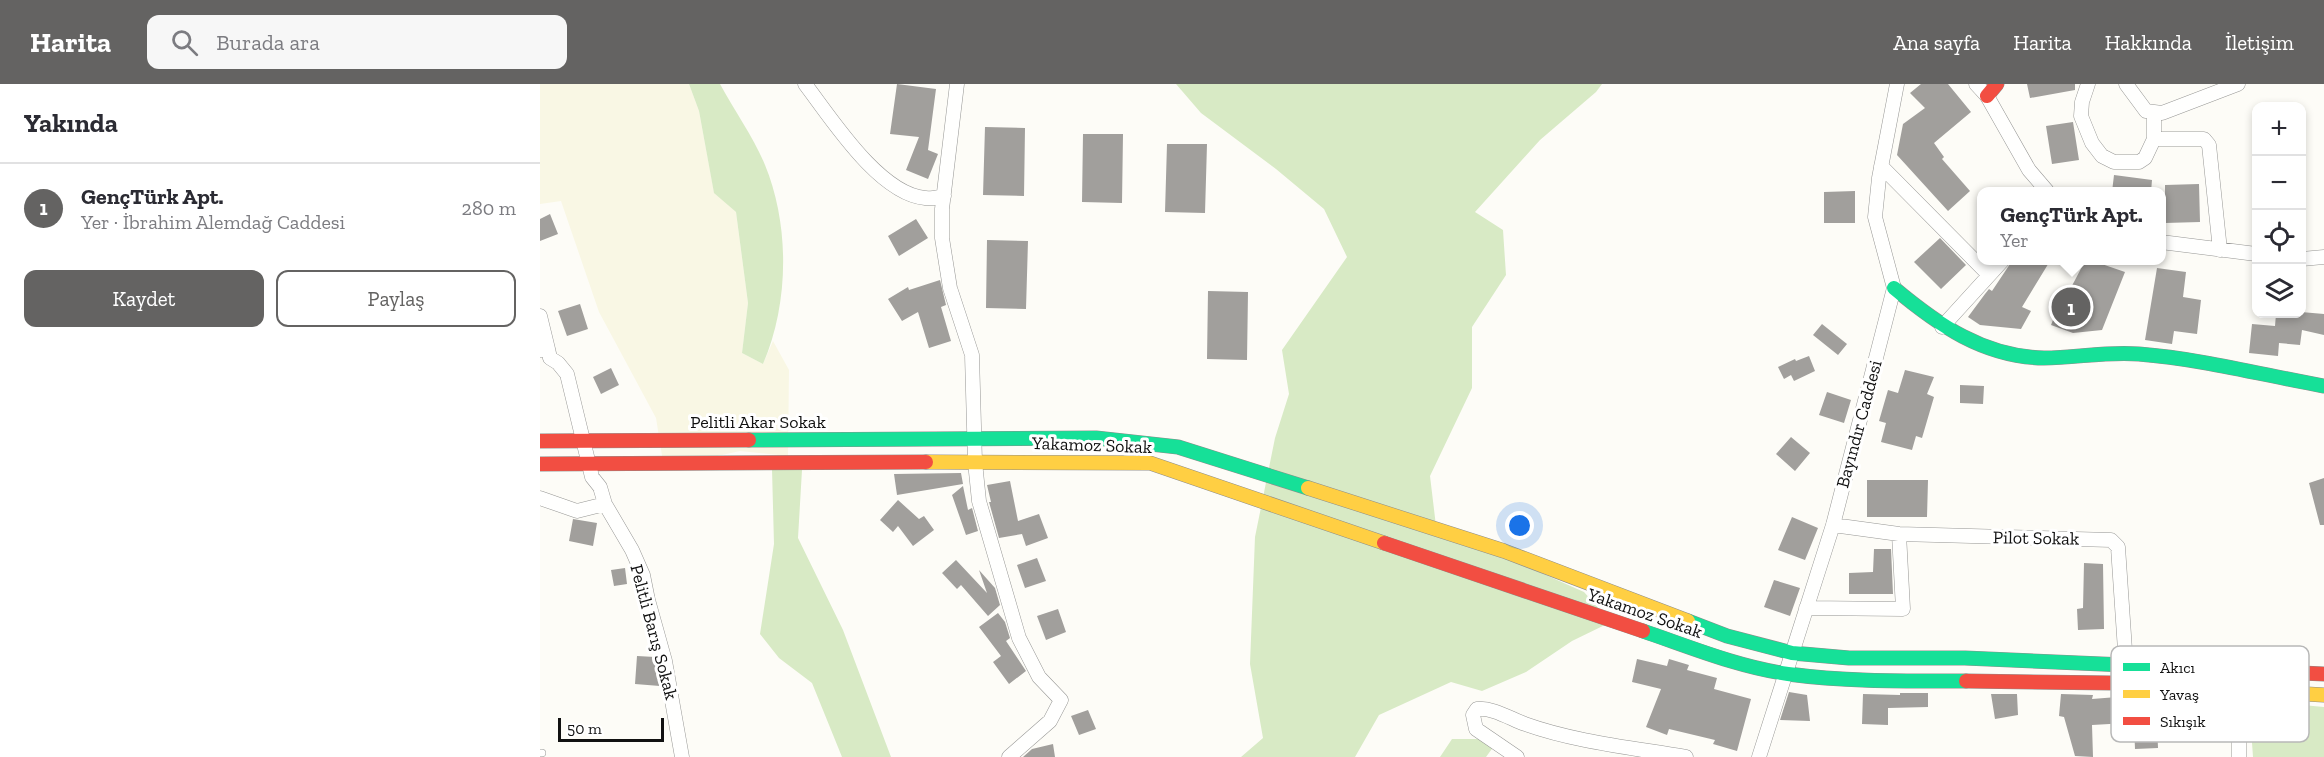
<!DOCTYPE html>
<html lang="tr">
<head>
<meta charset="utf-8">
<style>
	:root { --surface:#fff; --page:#f7f7f7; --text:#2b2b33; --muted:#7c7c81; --line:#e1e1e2; --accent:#646362 }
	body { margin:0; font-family:"Zilla Slab",serif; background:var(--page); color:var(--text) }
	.controls { position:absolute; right:18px; top:18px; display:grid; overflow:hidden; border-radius:12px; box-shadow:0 3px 9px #0003 }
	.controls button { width:54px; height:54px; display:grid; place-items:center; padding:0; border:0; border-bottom:2px solid var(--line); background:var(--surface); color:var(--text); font:30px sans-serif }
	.scale { position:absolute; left:18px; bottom:15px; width:106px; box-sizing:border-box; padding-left:6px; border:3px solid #111; border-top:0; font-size:16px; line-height:21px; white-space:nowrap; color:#111; -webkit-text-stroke:4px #fff; paint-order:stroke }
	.you { position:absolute; left:980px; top:442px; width:21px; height:21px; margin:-15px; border:4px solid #fff; border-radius:50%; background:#1a73e8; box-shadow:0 0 0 9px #1a73e833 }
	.badge { display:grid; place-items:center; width:39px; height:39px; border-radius:50%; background:var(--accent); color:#fff; font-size:20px; font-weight:700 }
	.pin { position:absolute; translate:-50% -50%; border:3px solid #fff; box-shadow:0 2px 6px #0006 }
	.popup { position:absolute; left:1437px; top:103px; width:189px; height:78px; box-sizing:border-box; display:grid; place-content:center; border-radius:12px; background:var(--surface); filter:drop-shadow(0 2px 4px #0005); font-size:20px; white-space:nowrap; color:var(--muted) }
	.popup b { font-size:22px; color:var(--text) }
	.popup::after { content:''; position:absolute; left:50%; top:100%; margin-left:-12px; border:12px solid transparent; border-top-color:var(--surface) }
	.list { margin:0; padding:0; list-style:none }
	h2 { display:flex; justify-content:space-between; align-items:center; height:78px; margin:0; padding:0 24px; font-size:26px }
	h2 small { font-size:20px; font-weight:400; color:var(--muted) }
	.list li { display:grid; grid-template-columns:39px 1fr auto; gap:18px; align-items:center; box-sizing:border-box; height:90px; padding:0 24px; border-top:2px solid var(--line) }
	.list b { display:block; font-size:22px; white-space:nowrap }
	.list p { margin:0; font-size:20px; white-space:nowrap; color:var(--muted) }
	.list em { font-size:20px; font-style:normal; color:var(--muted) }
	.actions { display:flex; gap:12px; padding:18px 24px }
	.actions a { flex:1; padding:14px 0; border:2px solid var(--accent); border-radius:12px; text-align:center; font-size:21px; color:var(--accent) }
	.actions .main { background:var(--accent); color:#fff }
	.icon { flex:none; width:33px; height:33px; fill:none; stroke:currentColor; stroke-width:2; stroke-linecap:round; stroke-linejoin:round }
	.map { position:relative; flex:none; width:1784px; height:673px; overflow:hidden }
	header { display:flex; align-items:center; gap:36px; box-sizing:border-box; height:84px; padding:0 30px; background:var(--accent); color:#fff }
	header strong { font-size:28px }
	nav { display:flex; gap:33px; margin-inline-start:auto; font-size:21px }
	.search { width:420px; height:54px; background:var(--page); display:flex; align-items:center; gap:15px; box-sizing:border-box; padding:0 21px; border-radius:12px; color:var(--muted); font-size:22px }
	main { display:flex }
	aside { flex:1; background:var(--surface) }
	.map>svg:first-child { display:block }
	.farmland { fill:#f9f7e4 }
	.forest { fill:#d8eac5 }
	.building { fill:#a19f9c }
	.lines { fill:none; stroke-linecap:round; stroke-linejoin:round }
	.lane-casing { stroke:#979795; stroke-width:8 }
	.street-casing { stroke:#979795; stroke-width:15 }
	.fast-casing { stroke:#8e8d8b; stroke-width:15 }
	.slow-casing { stroke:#8e8d8b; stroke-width:15 }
	.jam-casing { stroke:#8e8d8b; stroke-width:15 }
	.lane { stroke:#fffffe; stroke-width:7 }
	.street { stroke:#fffffe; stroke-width:14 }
	.fast { stroke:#16e098; stroke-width:14 }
	.slow { stroke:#ffcf43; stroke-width:14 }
	.jam { stroke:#f24e42; stroke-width:14 }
	.labels { text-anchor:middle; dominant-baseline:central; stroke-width:6; stroke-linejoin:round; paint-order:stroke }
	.street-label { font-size:18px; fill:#111; stroke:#fff }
	.key { fill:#fff; stroke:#b8b8b8; stroke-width:1.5 }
	.key-label { font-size:16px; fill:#111 }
</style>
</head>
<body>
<header>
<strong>Harita</strong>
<div class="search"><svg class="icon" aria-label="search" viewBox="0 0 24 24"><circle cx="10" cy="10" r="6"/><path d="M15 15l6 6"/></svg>Burada ara</div>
<nav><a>Ana sayfa</a><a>Harita</a><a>Hakkında</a><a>İletişim</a></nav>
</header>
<main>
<aside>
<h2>Yakında<small></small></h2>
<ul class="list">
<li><span class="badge">1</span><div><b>GençTürk Apt.</b><p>Yer · İbrahim Alemdağ Caddesi</p></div><em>280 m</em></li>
</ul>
<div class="actions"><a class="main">Kaydet</a><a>Paylaş</a></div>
</aside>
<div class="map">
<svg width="1784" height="673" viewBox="0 0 1784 673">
	<rect width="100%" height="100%" fill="#fdfcf7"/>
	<path class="farmland" d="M0,0H149L159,27L174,108L196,128L208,219L202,269L223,280L233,257L249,286L248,372L200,367L124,384L116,334L59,228L21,117L0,120Z"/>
	<path class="forest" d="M149,0H180C194,26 214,54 225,81C250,142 249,220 223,280L202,269L208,219L196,128L174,109L159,27Z
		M636,0H1062L1056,8L1000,56L935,128L963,146L966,191L932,243V304L890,392L896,442L1044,508L1071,538L1032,557L986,588L942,607L911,598L839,631L815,673H701L723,654L710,580L715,453L735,354L749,310L742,266L807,173L784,125L736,85L661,29Z
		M232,385L262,386L258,454L303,546L351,673H302L272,599L239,574L220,550L234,460Z
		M1709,616L1784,623V673H1713Z
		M912,655H939L954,662L946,673H900Z"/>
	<path class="building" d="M357,0L396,5L388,66L398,70L388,95L366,86L379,53L350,50Z
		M1381,0H1408L1431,28L1394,59L1404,73L1402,75L1430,107L1408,127L1357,71L1363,40L1385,24L1370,9Z
		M1487,0H1535V6L1490,14Z
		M1533,38L1539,76L1512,80L1506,42Z
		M445,43L485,44L484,112L443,111Z
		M543,50H583L582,119L542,118Z
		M627,60H667L665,129L625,128Z
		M1574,91L1612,96L1611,108H1572Z
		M1659,100L1660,138L1625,139V101Z
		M1315,107V139H1284V108Z
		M10,130L18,150L0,157V135Z
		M376,135L388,154L359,172L348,152Z
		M1400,154L1426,181L1401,205L1374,178Z
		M447,156L488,157L486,225L446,224Z
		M1472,177H1510L1482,223L1491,227L1481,245L1440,241L1428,233L1445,210L1449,205L1452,207Z
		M1545,177H1553L1585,188L1562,246L1533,249L1511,241L1522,214L1525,215Z
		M1617,184L1646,188L1643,213L1661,216L1657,250L1634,247L1632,260L1605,256Z
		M400,196L406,221L401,223L411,257L389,264L378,228L362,237L348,215L368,203L369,206Z
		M668,207L708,208L707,276L667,275Z
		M40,220L48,245L27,252L18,227Z
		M1761,228L1784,230V251L1762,246L1760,261L1739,259L1738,272L1709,269L1712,240L1735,242L1736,230Z
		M1282,240L1307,260L1298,271L1273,251Z
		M1269,272L1275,287L1254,297L1251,291L1244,295L1238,283L1255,275L1256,277Z
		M71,284L79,301L61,310L53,293Z
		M1365,286L1394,293L1387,310L1394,313L1382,354L1376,352L1372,366L1341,358L1346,339L1339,337L1348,306L1358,309Z
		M1420,301L1444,302L1443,320L1420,319Z
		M1287,308L1311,316L1304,339L1279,331Z
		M1251,353L1270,369L1255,387L1236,370Z
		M421,389L423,400L357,411L354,390Z
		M1784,394V441H1780L1769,399Z
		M1327,396H1388L1387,433H1327Z
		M470,397L478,437L499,430L508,454L486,462L482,450L459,454L449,418H451L447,401Z
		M423,402L428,426L432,424L438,447L426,451L412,411Z
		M358,416L379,435L384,432L394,446L373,462L358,442L353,448L340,436Z
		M1252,433L1278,444L1265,476L1238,466Z
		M33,435L57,439L53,462L29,457Z
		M1334,465H1351L1353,510H1309V489L1333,488Z
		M497,474L506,497L485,504L477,481Z
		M416,476L447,509L439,486L455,504L460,521L448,532L421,501L417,505L402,489Z
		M1544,479L1563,480L1564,545L1538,546L1537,525L1543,524Z
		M85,484L87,500L74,502L71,486Z
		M1234,496L1260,504L1250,532L1224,523Z
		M518,525L526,548L506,556L497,532Z
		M458,529L465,538L470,554L466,557L486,587L469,600L453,578L461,572L439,543Z
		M97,572L115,573L120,602L95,600Z
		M1097,575L1127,582L1129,575L1149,581L1147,586L1177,594L1174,605L1211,615L1197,667L1173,660L1175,656L1129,645L1127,651L1106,643L1121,605L1092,598Z
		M1249,608L1267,611L1270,637L1240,636Z
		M1360,609H1388V623L1348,624V641L1322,640L1323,610L1360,611Z
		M1451,610H1477L1478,631L1455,635Z
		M1521,610L1553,611L1552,615L1590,612L1587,639L1552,641L1553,673L1535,672L1524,633L1519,632Z
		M548,626L556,645L539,651L531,632Z
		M1617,639L1618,664L1595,665L1594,640Z
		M513,660L515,673H483L492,665Z"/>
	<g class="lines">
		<defs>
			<path id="lane" d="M0,669H2"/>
			<path id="street" d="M265,0C291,34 339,110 385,114C391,115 398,113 404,112
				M417,0L402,125V154L410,204L432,271L435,378L439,417L479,554L499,593L521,616L510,637L469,673
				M1436,0L1447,12L1489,86L1507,107
				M1548,0L1542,18L1541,32L1552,59L1562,72L1574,78H1599L1605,74L1614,55
				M1586,0L1606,27L1622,29L1698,0
				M1614,28V55H1664L1669,61L1680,166
				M1341,82L1449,191
				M1621,158L1716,170
				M1762,175L1784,173
				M0,232L8,265L0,266
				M1402,243L1463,176
				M8,265L10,274L18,279L27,290L52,393L60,403L65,420L92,466L103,491L108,516L125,577L142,673
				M0,414L37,427L65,420
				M1293,441L1359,450L1571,456L1578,463L1586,581
				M1266,524L1363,525L1359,450
				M1699,606V673
				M977,673L936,645L933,631L937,625C952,623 971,635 985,640C1035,658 1094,664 1146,673
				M1219,673L1293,441L1354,204L1335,133L1339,94L1357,0"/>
			<path id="fast" d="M1354,204C1398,241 1444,273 1504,274C1536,274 1567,267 1599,270C1662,275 1723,291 1784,302
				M209,356L556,354L638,363L768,404
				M1148,537L1187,552L1252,569L1309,574H1425L1678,585
				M1103,547C1150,563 1198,583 1248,590C1307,598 1367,597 1426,597"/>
			<path id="slow" d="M386,378L610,379L844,459
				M768,404L964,467L1148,537
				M1669,604L1784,611"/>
			<path id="jam" d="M1447,12L1457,0
				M0,357L209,356
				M0,380L386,378
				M844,459L1103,547
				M1678,585L1784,590
				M1426,597L1573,599L1669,604"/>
		</defs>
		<use href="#lane" class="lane-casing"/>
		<use href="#street" class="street-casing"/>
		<use href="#fast" class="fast-casing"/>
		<use href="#slow" class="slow-casing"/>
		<use href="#jam" class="jam-casing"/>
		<use href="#lane" class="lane"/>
		<use href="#street" class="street"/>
		<use href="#fast" class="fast"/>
		<use href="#slow" class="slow"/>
		<use href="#jam" class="jam"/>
	</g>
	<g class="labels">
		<g class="street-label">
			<text x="218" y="338">Pelitli Akar Sokak</text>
			<text transform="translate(1319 340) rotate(-75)">Bayındır Caddesi</text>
			<text transform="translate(552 361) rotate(2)">Yakamoz Sokak</text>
			<text transform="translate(1496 454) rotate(1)">Pilot Sokak</text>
			<text transform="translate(1105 529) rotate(19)">Yakamoz Sokak</text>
			<text transform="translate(114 548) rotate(75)">Pelitli Barış Sokak</text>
		</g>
	</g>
	<rect x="1571" y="562" width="198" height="96" rx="9" class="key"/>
	<rect x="1583" y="579" width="27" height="8" fill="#16e098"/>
	<rect x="1583" y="606" width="27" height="8" fill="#ffcf43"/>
	<rect x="1583" y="633" width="27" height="8" fill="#f24e42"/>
	<g class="key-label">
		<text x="1620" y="589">Akıcı</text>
		<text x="1620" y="616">Yavaş</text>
		<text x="1620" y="643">Sıkışık</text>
	</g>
</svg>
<div class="controls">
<button>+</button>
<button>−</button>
<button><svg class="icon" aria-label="locate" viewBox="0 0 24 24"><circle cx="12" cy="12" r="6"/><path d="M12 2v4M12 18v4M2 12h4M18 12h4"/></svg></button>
<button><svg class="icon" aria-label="layers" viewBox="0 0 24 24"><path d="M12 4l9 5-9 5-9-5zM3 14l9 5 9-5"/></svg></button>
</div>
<div class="scale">50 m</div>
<div class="you"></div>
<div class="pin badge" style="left:1531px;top:223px">1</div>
<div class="popup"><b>GençTürk Apt.</b>Yer</div>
</div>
</main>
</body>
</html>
